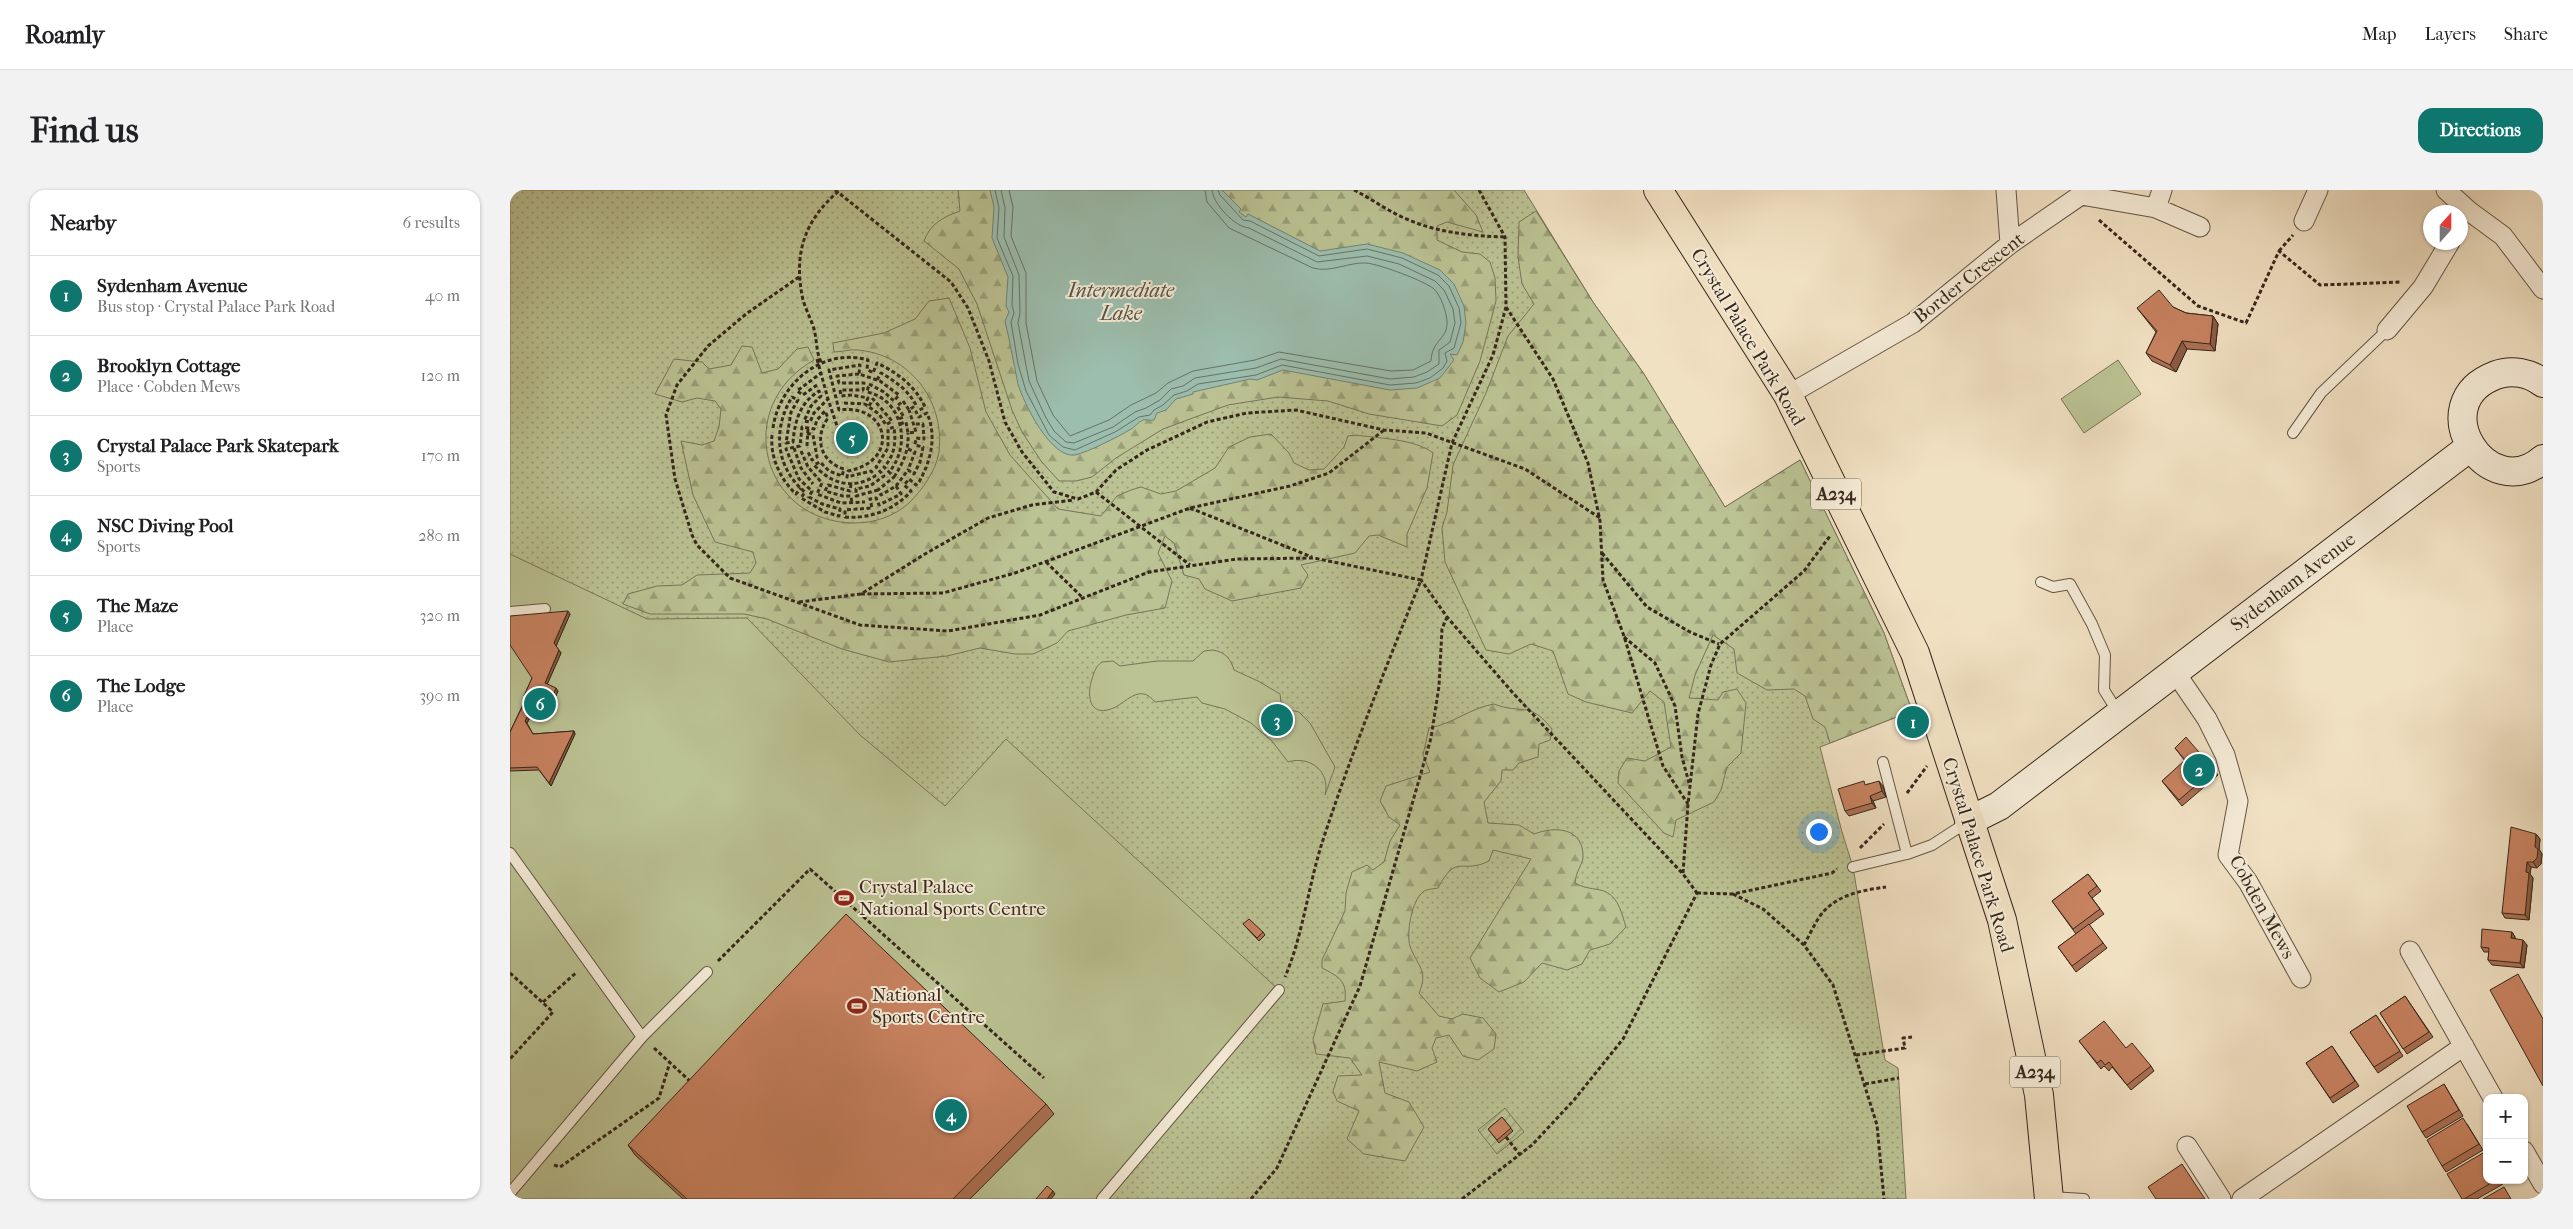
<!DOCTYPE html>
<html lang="en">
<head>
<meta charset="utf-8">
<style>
	:root { --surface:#fff; --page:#f2f2f2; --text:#202124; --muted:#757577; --line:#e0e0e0; --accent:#0f766e }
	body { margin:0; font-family:"IM FELL French Canon",serif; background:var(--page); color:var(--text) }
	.controls { position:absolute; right:15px; bottom:15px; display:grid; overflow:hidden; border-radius:10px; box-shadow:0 1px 4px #0004 }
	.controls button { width:45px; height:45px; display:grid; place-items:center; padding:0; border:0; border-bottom:1px solid var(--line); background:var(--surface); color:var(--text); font:25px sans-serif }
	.compass { position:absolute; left:1913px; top:15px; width:45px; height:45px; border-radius:50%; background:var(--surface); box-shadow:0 1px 4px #0004; rotate:21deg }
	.you { position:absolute; left:1308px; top:641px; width:18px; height:18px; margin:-12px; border:4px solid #fff; border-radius:50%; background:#1a73e8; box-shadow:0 0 0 8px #1a73e833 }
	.badge { display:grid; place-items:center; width:32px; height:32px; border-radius:50%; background:var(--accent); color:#fff; font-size:16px; font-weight:700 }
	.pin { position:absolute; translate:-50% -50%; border:2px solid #fff; box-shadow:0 1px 5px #0006 }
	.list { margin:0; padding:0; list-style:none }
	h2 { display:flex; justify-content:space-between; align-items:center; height:65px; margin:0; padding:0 20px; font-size:21px }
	h2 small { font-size:16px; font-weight:400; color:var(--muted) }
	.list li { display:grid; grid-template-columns:32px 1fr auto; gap:15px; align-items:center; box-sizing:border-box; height:80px; padding:0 20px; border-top:1px solid var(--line) }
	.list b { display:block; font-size:19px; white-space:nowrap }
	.list p { margin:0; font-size:16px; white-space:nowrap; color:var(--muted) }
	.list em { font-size:16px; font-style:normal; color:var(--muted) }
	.map { position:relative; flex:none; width:2033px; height:1009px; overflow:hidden; border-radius:15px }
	header { display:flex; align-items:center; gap:30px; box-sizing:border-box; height:70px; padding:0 25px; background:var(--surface); border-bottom:1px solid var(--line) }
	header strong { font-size:24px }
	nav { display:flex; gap:28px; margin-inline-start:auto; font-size:18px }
	.intro { display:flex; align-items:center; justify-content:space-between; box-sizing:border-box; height:120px; padding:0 30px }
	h1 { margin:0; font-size:35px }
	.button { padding:12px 22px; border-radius:15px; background:var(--accent); color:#fff; font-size:18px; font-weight:700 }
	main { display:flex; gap:30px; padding:0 30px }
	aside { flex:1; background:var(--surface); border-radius:15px; box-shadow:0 1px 4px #0004 }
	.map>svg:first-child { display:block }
	.grass { fill:url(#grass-dots); stroke:#787458 }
	.forest { fill:url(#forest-firs); stroke:#787458 }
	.garden { fill:url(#garden-furrows); stroke:#787458 }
	.pitch { fill:#bbc293; stroke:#787458 }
	.water { fill:#9cbeae; stroke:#738274 }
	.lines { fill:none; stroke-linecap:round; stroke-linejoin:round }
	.shore { stroke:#687265; stroke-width:1 }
	.lane-casing { stroke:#645646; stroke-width:12 }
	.street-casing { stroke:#645646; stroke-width:21 }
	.secondary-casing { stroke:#35271c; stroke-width:30 }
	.primary-casing { stroke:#35271c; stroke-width:30 }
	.path { stroke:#35271c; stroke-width:3; stroke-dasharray:4 2.5; stroke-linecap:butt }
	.lane { stroke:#f6ecd8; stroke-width:10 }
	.street { stroke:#f6ecd8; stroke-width:19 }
	.secondary { stroke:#f6ecd8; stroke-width:28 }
	.primary { stroke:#f1e1c3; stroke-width:28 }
	.wall { fill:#ac7053; stroke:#35271c }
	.shaded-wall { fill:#8c5b43; stroke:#35271c }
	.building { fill:#c88260; stroke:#35271c }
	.labels { text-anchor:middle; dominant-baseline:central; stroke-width:4; stroke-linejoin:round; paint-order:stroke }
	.shield { fill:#f6ecd8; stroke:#6f6254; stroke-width:1 }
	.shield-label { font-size:18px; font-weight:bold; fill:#35271c }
	.street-label { font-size:19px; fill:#35271c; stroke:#f6ecd8 }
	.poi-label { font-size:19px; fill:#35271c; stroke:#f6ecd8; text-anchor:start }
	.water-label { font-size:20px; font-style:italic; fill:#545448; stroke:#f6ecd8 }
</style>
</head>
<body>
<header>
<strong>Roamly</strong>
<nav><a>Map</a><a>Layers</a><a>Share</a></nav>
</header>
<div class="intro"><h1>Find us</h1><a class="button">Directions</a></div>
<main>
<aside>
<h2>Nearby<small>6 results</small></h2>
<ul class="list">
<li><span class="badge">1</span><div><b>Sydenham Avenue</b><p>Bus stop · Crystal Palace Park Road</p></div><em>40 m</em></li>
<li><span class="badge">2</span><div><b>Brooklyn Cottage</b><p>Place · Cobden Mews</p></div><em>120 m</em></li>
<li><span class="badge">3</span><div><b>Crystal Palace Park Skatepark</b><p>Sports</p></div><em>170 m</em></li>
<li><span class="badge">4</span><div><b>NSC Diving Pool</b><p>Sports</p></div><em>280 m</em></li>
<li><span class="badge">5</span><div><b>The Maze</b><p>Place</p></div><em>320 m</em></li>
<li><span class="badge">6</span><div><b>The Lodge</b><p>Place</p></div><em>390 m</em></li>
</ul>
</aside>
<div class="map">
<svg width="2033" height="1009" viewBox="0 0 2033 1009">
	<defs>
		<pattern id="grass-dots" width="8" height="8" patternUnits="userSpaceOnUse" patternTransform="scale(1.25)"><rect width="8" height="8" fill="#bbc293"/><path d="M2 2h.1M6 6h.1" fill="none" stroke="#999e77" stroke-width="1.8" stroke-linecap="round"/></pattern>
		<pattern id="forest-firs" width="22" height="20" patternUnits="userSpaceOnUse" patternTransform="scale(1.25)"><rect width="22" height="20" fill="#bbc293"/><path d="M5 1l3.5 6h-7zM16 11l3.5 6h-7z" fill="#999e77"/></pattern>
		<pattern id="garden-furrows" width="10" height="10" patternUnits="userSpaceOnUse" patternTransform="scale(1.25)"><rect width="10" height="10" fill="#bbc293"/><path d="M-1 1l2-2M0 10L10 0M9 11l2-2" fill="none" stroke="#999e77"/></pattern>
	</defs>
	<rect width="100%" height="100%" fill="#f1e1c3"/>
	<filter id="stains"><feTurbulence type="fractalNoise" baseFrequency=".004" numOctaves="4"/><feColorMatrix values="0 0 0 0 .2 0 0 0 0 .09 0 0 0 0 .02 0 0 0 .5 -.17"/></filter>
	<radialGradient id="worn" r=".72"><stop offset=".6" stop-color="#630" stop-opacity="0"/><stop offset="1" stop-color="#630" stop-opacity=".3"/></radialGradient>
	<path class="grass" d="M0,0H1014L1083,112L1134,184L1215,317L1290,270L1374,443L1402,521L1310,557L1332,642L1343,677L1375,870L1388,878L1396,1009H0Z"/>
	<path class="forest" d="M448,0H499L813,80L682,0H944L966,25L973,42L937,32L927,36V50L952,62L970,64L980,72L985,88L986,111L970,171L947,225L932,236L859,224L818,211L768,207L718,215L653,239L606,268L582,287L566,291H549L531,271L512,242L502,220L467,114L449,79L414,51C420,34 433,27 450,21Z
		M1026,21L1083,112L1134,184L1215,317L1290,270L1374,443L1402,521L1320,553L1315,537L1303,529L1295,506L1284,499L1257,500L1227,483L1224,459L1203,445L1185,485L1179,508L1208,510L1213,502L1227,499L1236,513L1231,563L1217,577L1211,600L1204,612L1166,630L1163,647L1154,643L1108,593L1109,581L1117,568L1135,571L1161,557L1154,512L1140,501L1122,523L1076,512L1058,504L1043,461L1021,454L999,464L976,460L935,372L932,338L937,322L943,275L976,203L998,146L1024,114L1012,94L1008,67L1009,32Z
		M439,108L460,158L476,222L500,265L548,319L591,326L607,306L621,300L631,297L651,304L666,301L705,278L719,257L740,247L761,244L779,263L784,273L799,280L814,279L834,257L838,246L845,245C867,248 906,249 923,263L917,298L897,344V357L868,345L859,346L845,363L791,375L798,385L791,398L722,411L695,399L689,389L674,385L664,353L655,346L648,363L662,391L655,418L616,425L558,441L547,453L523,464H505L470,458L437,466L379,472L332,459L257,429L234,424H140L113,414L118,404L147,396L172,395L187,385L240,383L246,373L243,362L205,352L183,305L171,251L192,255L204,251L209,237L211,219L205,211L187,208L172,212L145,204L164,169L192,172L199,179L221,175L232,156L242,157L252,183L268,179L287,159L298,157L304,170C222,216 251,332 344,333C364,333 383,327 399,313C412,300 426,281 429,262C435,210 399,164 347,160C340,159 332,162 324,162L323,153L374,143L405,129L419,111Z
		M984,514C1012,525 1019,510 1042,539L1040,550L1029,554L1028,567L1009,573L1003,580H992L991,591L974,612L978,633L1009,635L1024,644C1045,636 1074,637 1073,668C1072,675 1066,681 1065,693C1077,700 1089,698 1096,702C1109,708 1112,725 1116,737L1100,754L1080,760L1072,774L1057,780L1032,773L1014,792L989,802L970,788L960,768L1021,669L983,660L979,671C951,685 947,662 928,698C923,699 916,699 913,702C902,710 896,743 900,756C907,776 919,780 909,803L929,826L942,829L953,824L973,828L986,844L984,859L968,870L953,866L939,845L926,848L922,858L927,872L907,881L869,872L875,903L899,912L914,937L895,971L854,964L837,949L849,921L827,911L823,901L828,886L852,885L840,868L806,864L803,849L813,814L835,811C837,790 829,787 812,778V770L835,721L836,703L842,682L857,675L863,680L874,672L880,651L890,635L879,627L870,611L876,596L920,582L913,565L919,538C943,534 960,518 984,514Z"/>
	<path class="garden" d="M995,918L1014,942L987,964L968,940Z"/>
	<path class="pitch" d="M1608,170L1631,204L1574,243L1551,209Z
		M0,364L137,429L237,428L350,545L435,616L496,549L769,800L592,1009H0Z
		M703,460C715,462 721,469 724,480L748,491L770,504L771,512L775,519L789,522L800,533L825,577L815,605C821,582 800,565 778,572L762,551L741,533L715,519L692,513L687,507L645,512C629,492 616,514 601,519C578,527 577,503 582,489C584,482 586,476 592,472L603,471L610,476L647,471H683L694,461Z"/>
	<path class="water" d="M480,0H712L731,19L729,22L736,27L738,24L810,61L857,54L893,63L930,80L944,94L954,116L956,133L953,152L947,165L940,164L944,170L930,188L907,198L880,200L773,180L747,190L740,189L683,202V204L666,209L656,220L647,223L644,230C641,231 637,229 633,230C628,232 625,237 621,239C608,247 578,262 565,265C541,269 513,212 508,194C504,175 500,152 495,131L499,122L496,116L498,87L482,48L484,17Z"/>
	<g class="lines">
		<path class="shore" d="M485,0L489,18L487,48L503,86L502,115L504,123L501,132L508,174L516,201L539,245L553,257L565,260L605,242L629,227L640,225L644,220L653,215L664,205L677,201L688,194L746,185L772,175L880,195L906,193L920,188L933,178L937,171L935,163L944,158L951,133L949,118L939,96L928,85L892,68L857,59L809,66L740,31L733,30L710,5L708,0
			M491,0L495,18L494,47L509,85L510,123L508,133L519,191L536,228L544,241L556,252L564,253L603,237L625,222L636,218L650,210L661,199L673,196L685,188L746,178L771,169L880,189L904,187L917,182L929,174V160L940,152L945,133L943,119L934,100L925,91L889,74L857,66L807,72L739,38C725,37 703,14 702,0
			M499,0L503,17L501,46L516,83V133L527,191L543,225L560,246L599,230L621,215L646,203L658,193L683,181L745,170L769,162L881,181L903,180L921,171C922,149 938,150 937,131C936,121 931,106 924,99C915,91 869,74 856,73C839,72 820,83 803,78L719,38L697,12L695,0"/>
		<defs>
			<path id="lane" d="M1783,243L1811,203L1877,140
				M1531,392L1543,397L1560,394L1582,434L1595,465L1594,500L1609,524
				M0,422L35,419
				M1373,572L1397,664
				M0,663L132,847
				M1343,677L1397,664L1422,655L1459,631
				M0,1003L132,847L197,782
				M1540,1007L1574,1009
				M592,1009L769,800"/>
			<path id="street" d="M1496,0L1500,54
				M1936,0L1959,21L1993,46L2033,99
				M1646,18L1652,0
				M1794,31L1808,0
				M1877,140L1913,97L1940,52
				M1278,205L1403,133L1500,54L1571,5L1646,18L1690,37
				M1665,482L1697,529L1715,565L1728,611L1718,665L1738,692L1791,788
				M1900,761L1983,908
				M1677,956L1711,1009
				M2014,961L2033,994
				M1732,1009L1954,856"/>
			<path id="secondary" d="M2033,193C2020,183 2002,179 1986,185C1911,213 1978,317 2033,269
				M1459,631L1489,616L1960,257"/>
			<path id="primary" d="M1148,0L1278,205L1405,463L1492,730L1529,905L1539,1009"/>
		</defs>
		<use href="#lane" class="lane-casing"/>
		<use href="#street" class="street-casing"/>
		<use href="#secondary" class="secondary-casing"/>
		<use href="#primary" class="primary-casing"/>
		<path class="path" d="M325,0L441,92L458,118L479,171L495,232L512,262L544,302L568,309L586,302L606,280L637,260L697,232L737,223L786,220L874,240L916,243L1015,279L1090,328
			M844,0C860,8 875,19 892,27C924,42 959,46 995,47
			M969,0L995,47L996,117L983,165L942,253L911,390L937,427L1003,503L1173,684L1187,703
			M1589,30L1688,116L1736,133L1769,61L1810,95L1892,92
			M1769,61L1783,45
			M289,87L236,124L198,156L167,195L156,225L165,289L182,345L187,355L220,388L350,435L438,441L530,425L639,382L727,369L804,368L911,390C876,477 841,564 812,653C798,697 793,745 775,787
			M996,117L1043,189L1078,273L1090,331L1093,390L1114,446L1153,576L1178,614
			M307,169L318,209
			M311,172C306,162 307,150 304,139C301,129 296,120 293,110C283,64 294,30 330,0
			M349,184L327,186L329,193H354L353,200H330L331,206L342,205L358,208L355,214L369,224L376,235L382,231L363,209L359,216
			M367,190L371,183C385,191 398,200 406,215L399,220L393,211L387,216L394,227L388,229
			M307,195L293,205L287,201L311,183
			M334,213L355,214
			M390,234L396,232L398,243L406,242L399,220
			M263,238C269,194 312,157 358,170L357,179L363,183L367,173C388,183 405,196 415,217L406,222L409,227L417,223C427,246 421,271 409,292L406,295L399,289L394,295L401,301C385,320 359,329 335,327V320L362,318L360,309L366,308L369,315L391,304L386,296L371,305L368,300L384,287L379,282C401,257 394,210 357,202L359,194L374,202L384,211L389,205L370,191L349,184L350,175L319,180L329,220C379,213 391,271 338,281L337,287L361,281L365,286C343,300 321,294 304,275L310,272L319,281L332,286L334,279C310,272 304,247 318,228L315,221L307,230L304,239L292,237L290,256L276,259L289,289L302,301L299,307L312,314L330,319L329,326L315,322L291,308L295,302C266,278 262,240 282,207L288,210L281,222L276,253L283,252C285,230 290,213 309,201L311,206L301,216L294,231L300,232L304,223L318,209L327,236L340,245
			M297,243L303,245L307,267L302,270L298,262
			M262,245C260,267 270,289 286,304L291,298
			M297,256L298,238
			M284,258L291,278L303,294
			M398,259L405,262L398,280
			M291,261L298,277L312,293L307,304L331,313L355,312
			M384,287C393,273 399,261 398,243
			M341,294L340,301L318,295L315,301L333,306H341L342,314
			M386,296L398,280L404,284L410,272L413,257L405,255L406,248L414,249L413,234H405
			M368,300L346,306V299L360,296L374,286L366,277L378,258V239L384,237C386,252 385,265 374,277L379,282
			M586,302L680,375
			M680,318L802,367
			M1092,363L1137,417L1180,442L1209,454
			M536,372L573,408
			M351,404L433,403L505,383L680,318L780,296L819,283L874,240
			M289,412L351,404L415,364L478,328L522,315L564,310
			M1114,447L1145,473L1165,516L1172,567L1179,593
			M1397,603L1417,576
			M1350,658L1374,634
			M1173,683L1178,614L1188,524L1201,475L1210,454L1294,381L1320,346
			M1187,703L1223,704L1322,683L1327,679
			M1223,704L1253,719L1294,755L1323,795L1367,935L1374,1009
			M1294,755C1300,744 1306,730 1314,721C1330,704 1354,700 1376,697
			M208,771L300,679L534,888
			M0,783L43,822L0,869
			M33,812L67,782
			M144,858L182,893
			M1346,865L1395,858L1393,848L1402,847
			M1355,894L1389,888
			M996,947L1010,965
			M44,975L50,977L149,908L160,872
			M741,1009L767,978L850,796L921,548L929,496L932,439L937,427
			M952,1009L1022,955L1064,910L1113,849L1187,703"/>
		<use href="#lane" class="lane"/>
		<use href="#street" class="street"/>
		<use href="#secondary" class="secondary"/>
		<use href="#primary" class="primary"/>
	</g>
	<path class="wall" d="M1663,117L1676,123L1703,126L1708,134L1705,161L1677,159L1666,182L1642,171L1636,163L1646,142L1627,118Z
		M60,424L46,456L51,463L37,494L48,501L38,523L25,518L17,533L23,544L64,541L65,544L41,596L29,580L0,581V542L16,508L14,506L22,488Z
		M1665,558L1704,580L1708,585L1672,616L1652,591L1675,571Z
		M1357,594L1373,596L1376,607L1363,611L1366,618L1339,626L1335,621Z
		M2026,644L2030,649L2029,659L2032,664L2031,674L2027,678L2021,677L2020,684L2023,688L2019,730L1995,728L1992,723Z
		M1578,684L1591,701L1582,708L1594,724L1579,735L1597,758L1566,782L1548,757L1566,744L1542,711Z
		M733,734L753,742L755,745L749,751Z
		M2002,742L2005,747V749L2017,755L2014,778L1982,775L1978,770L1979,762H1974L1971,757Z
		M1895,806L1923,847L1897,864L1870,823Z
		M1866,825L1893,866L1868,883L1840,842Z
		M1569,851L1616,858L1641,876L1644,881L1621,900L1602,877L1599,881L1594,876L1591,879Z
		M1822,856L1849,896L1823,913L1796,873Z
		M1934,894L1953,926L1916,948L1912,942Z
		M536,914L544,924L460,1009H173L125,965L118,955Z
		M992,927L1003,941L989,953L978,939Z
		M1957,934L1973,960L1936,982L1932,976Z
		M1973,963L1977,968V990H1990L1993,994L1967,1009H1952Z"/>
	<path class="shaded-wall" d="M1703,126L1708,134L1705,161L1700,154Z
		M1672,151L1677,159L1666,182L1660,175Z
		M58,421L60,424L46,456L44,453Z
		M49,460L51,463L37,495L35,493Z
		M46,498L48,501L38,523L37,520Z
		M24,515L25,518L17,533L15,531Z
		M64,541L65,544L41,596L39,593Z
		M1369,591L1373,596L1376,607L1372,601Z
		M1360,606L1363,611L1366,618L1362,613Z
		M2026,644L2030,649L2029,659L2032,664L2031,674L2027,678L2023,672Z
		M2017,672L2021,677L2020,684L2023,688L2019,730L2015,725L2016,682Z
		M2002,742L2005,747V754L2001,748Z
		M2013,750L2017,755L2014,778L2010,773Z
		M543,1001L545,1004L541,1009H537Z"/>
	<path class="building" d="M1649,100L1663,117L1676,123L1703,126L1700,154L1672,151L1660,175L1636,163L1647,141L1627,118Z
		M58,421L44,453L49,460L35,493L46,498L37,520L24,515L15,531L23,544L64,541L39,593L27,577L0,578V542L17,507L14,506L22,488L0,455V426Z
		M1676,547L1704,580L1669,610L1652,591L1675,570L1665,558Z
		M1354,591L1355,595L1369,591L1372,601L1360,606L1362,613L1335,621L1328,599Z
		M2001,637L2026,644L2025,657L2028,659L2027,668L2023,672H2017L2016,682L2019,683L2015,725L1992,723Z
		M1578,684L1587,696L1578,703L1590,719L1563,739L1542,711Z
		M336,724L536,914L443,1009H177L118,955Z
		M739,729L753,742L747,748L733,734Z
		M1579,734L1593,753L1562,776L1548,757Z
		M1972,739L2002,742L2001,748L2013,750L2010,773L1978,770L1979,758L1971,757Z
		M2008,784L2033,829V896L1980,800Z
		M1895,806L1919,842L1893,859L1870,823Z
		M1866,825L1890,861L1864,877L1840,842Z
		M1594,831L1616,858L1622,853L1641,876L1617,895L1599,872L1595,875L1591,870L1587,873L1569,851Z
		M1822,856L1845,891L1820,908L1796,873Z
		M1934,894L1949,920L1912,942L1897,916Z
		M992,927L1001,938L987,950L978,939Z
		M1953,928L1969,954L1932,976L1917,950Z
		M1973,963L1977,969V990H1986L1954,1009H1952L1937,984Z
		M1672,974L1695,1009H1646L1638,997Z
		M537,996L543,1001L537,1009H526Z
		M1994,997L2001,1009H1973Z"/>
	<defs>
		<symbol id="stadium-bare" viewBox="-9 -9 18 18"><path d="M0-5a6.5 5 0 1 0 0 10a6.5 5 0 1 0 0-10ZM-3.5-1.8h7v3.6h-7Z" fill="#8f2418" stroke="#f6ecd8" stroke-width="2.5" paint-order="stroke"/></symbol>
	</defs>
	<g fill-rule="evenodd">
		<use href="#stadium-bare" x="320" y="694" width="28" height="28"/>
		<use href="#stadium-bare" x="333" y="802" width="28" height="28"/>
	</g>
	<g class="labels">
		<g class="shield">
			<rect x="1301" y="288.5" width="50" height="31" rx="4"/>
			<rect x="1500" y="866.5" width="50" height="31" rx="4"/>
		</g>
		<g class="shield-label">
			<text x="1326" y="304">A234</text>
			<text x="1525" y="882">A234</text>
		</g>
		<g class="street-label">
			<text transform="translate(1459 88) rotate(-38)">Border Crescent</text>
			<text transform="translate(1238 147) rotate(59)">Crystal Palace Park Road</text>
			<text transform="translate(1783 392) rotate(-37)">Sydenham Avenue</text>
			<text transform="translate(1468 665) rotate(73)">Crystal Palace Park Road</text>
			<text transform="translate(1752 717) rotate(61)">Cobden Mews</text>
		</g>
		<g class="poi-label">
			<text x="349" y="697">Crystal Palace<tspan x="349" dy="22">National Sports Centre</tspan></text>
			<text x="362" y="805">National<tspan x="362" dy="22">Sports Centre</tspan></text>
		</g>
		<g class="water-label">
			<text x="611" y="100">Intermediate<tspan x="611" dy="23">Lake</tspan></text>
		</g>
	</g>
	<rect width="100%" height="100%" filter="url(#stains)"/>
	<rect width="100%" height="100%" fill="url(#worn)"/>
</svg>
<div class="controls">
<button>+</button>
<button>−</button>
</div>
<svg class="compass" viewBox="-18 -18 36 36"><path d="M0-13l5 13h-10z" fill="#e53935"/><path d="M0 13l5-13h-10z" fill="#757577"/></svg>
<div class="you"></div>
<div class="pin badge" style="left:1403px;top:532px">1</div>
<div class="pin badge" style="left:1689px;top:580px">2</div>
<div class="pin badge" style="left:767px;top:530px">3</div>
<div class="pin badge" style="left:441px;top:925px">4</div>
<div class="pin badge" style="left:342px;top:248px">5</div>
<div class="pin badge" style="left:30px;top:514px">6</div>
</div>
</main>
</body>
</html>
